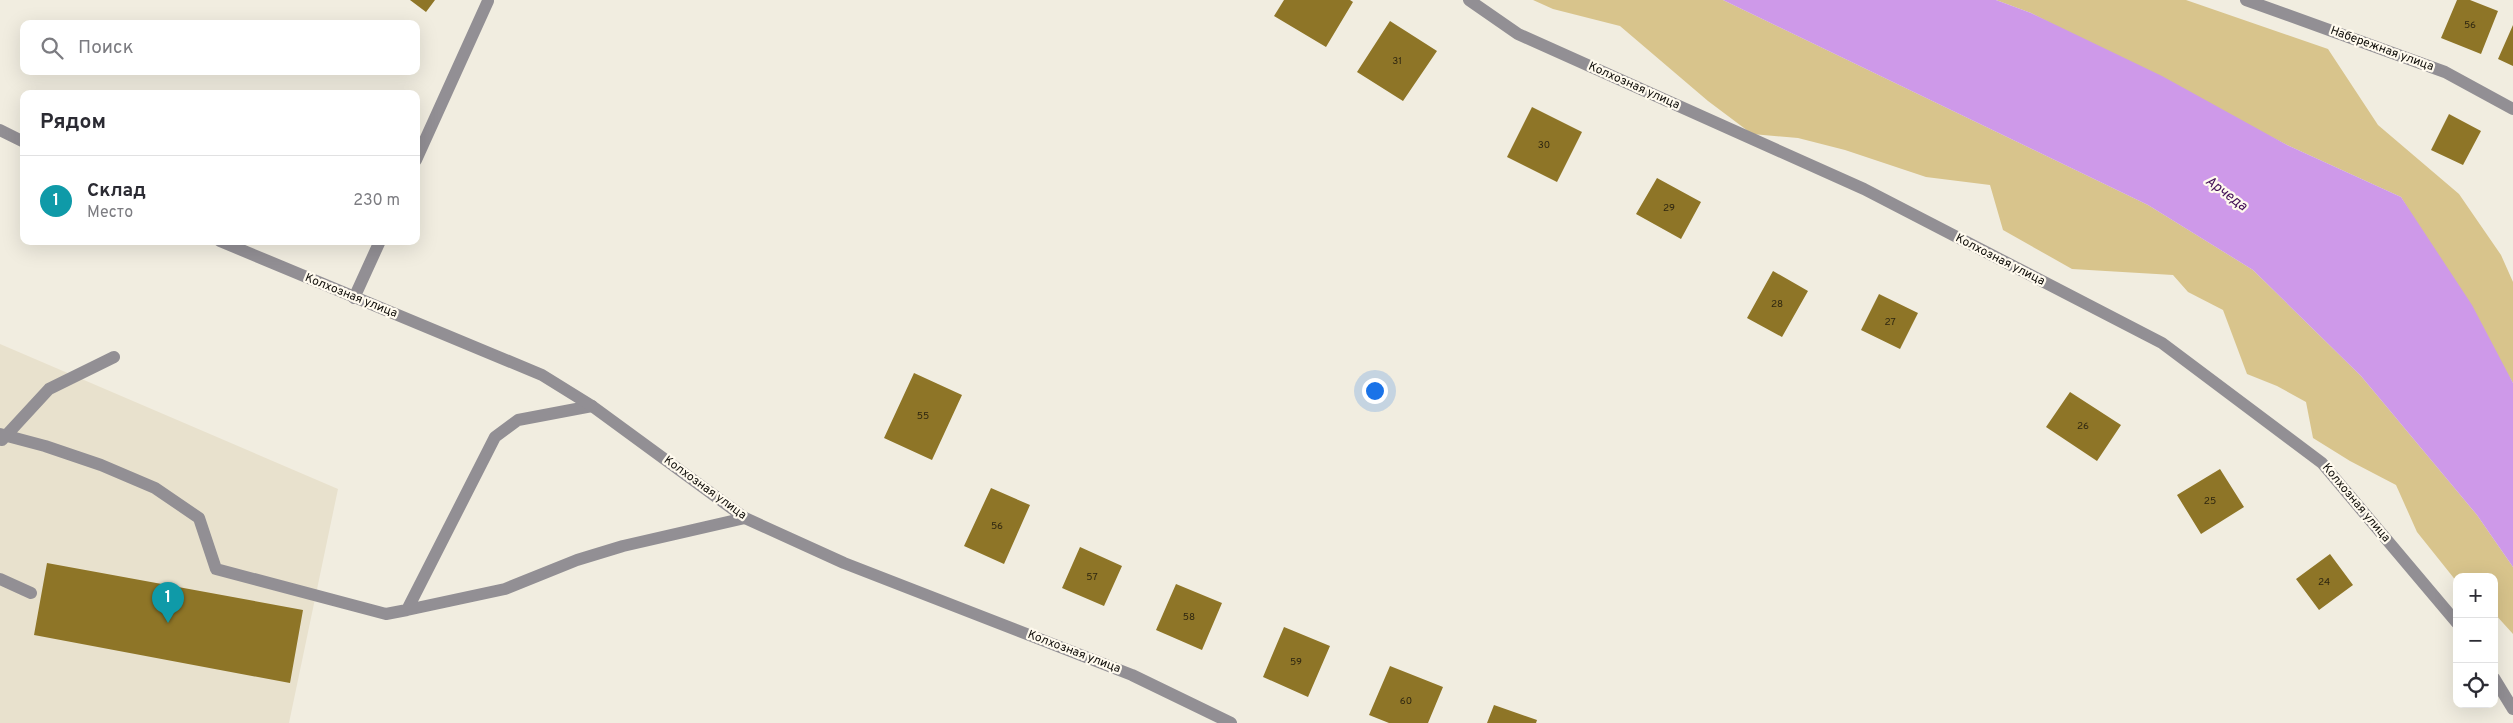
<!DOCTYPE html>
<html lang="ru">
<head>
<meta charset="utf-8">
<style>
	:root { --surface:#fff; --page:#f7f7f7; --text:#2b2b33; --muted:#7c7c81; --line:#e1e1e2; --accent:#1a73e8 }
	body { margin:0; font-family:Overpass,sans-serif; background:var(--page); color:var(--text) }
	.controls { position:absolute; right:15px; bottom:15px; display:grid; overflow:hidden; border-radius:10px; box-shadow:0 5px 20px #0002 }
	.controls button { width:45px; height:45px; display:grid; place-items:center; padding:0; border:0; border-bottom:1px solid var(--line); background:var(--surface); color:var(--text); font:25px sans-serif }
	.you { position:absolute; left:1374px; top:390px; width:18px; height:18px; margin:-12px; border:4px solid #fff; border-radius:50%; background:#1a73e8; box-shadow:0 0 0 8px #1a73e833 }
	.badge { display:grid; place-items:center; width:32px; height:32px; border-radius:50%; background:var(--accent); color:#fff; font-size:16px; font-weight:700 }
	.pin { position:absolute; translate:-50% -41px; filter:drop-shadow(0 1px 2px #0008) }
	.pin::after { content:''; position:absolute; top:26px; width:18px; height:15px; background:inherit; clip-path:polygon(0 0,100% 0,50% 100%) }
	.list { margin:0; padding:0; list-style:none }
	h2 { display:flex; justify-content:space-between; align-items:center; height:65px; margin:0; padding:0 20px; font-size:21px }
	h2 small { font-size:16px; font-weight:400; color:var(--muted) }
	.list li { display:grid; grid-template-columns:32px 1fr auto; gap:15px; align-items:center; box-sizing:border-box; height:90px; padding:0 20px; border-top:1px solid var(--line) }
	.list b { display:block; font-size:19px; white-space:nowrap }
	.list p { margin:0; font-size:16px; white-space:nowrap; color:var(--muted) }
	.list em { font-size:16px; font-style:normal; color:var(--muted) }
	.icon { flex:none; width:28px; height:28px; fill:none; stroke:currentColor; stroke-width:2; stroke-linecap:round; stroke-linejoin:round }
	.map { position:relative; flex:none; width:2513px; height:723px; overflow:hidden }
	.search { position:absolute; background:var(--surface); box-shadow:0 5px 20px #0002; left:20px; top:20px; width:400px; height:55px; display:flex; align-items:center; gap:12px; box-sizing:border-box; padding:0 18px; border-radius:10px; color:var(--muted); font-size:19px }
	.panel { position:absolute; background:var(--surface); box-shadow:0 5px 20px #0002; left:20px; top:90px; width:400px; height:155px; border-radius:10px }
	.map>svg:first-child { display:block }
	.built { fill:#e8e1cd }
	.green { fill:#d8c48c }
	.water { fill:#ce99e9 }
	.building { fill:#8e7527 }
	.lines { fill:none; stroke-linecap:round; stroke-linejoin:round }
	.service { stroke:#928f94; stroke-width:12 }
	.minor { stroke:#928f94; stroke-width:12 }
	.labels { text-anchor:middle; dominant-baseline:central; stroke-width:4.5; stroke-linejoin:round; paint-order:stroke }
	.number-label { font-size:10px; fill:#2e2610 }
	.street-label { font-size:12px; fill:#0e0c08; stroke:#fffaee }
	.water-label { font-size:14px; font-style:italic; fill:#420f56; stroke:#fffaee }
</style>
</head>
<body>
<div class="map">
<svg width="2513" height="723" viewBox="0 0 2513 723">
	<rect width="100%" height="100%" fill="#f1ede0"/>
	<path class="built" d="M0,344L338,489L289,723H0Z"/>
	<path class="green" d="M1533,0H1723L2148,205L2253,270L2361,376L2477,515L2513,567V634L2494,613V577H2457V582L2417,532L2396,485L2350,461L2313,438L2306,402L2277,386L2247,374L2223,310L2188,292L2173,275L2072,269L2003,230L1990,185L1926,177L1845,150L1798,138L1752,134L1708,101L1620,26L1553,9Z
		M1996,0H2186L2328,49L2378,125L2459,194L2501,255L2513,282V383L2401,197L2287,145L2031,13Z"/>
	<path class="water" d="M1723,0H1996L2031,13L2162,76L2287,145L2401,197L2472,305L2513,383V567L2477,515L2361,376L2253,270L2148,205Z"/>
	<path class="building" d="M410,0H435L426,12Z
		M1284,0H1350L1353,2L1326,47L1274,16Z
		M2457,0H2470L2498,11L2481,54L2441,38Z
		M1390,21L1437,51L1403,101L1357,72Z
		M2513,25V66L2498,59Z
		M1532,107L1582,132L1557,182L1507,157Z
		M2449,114L2481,131L2463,165L2431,150Z
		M1657,178L1701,202L1681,239L1636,214Z
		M1773,271L1808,291L1782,337L1747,318Z
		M1879,294L1918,313L1900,349L1861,330Z
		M914,373L962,395L932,460L884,438Z
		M2070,392L2121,425L2097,461L2046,427Z
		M2220,469L2244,507L2201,534L2177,495Z
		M991,488L1030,505L1004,564L964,546Z
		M1080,547L1122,566L1104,606L1062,588Z
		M2330,554L2353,585L2319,610L2296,579Z
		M47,563L303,610L290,683L34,635Z
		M1176,584L1222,603L1202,650L1156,630Z
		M1284,627L1330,646L1308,697L1263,677Z
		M1390,666L1443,687L1428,723H1389L1369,715Z
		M1494,705L1537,720L1536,723H1487Z"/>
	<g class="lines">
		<path class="service" d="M416,160L488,1
			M354,298L380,241
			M0,434L45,446L101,465L155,488L199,518L216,569L386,614L407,610L495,437L518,420L592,406
			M2,440L49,389L114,357
			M0,579L31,593
			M407,610L505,589L577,560L623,546L745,518"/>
		<path class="minor" d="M1469,0L1518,34L1864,189L2162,343L2322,463L2457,623
			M2246,0L2445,72L2513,109
			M0,130L24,142
			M220,241L542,375L592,406L745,518L844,563L1132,675L1231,723
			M2494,678L2513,709"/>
	</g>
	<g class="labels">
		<g class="number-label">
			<text x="2470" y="25">56</text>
			<text x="1397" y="61">31</text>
			<text x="1544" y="145">30</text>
			<text x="1669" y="208">29</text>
			<text x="1777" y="304">28</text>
			<text x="1890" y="322">27</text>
			<text x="923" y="416">55</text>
			<text x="2083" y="426">26</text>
			<text x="2210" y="501">25</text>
			<text x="997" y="526">56</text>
			<text x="1092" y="577">57</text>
			<text x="2324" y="582">24</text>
			<text x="1189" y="617">58</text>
			<text x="1296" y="662">59</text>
			<text x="1406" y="701">60</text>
		</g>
		<g class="street-label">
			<text transform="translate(2382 49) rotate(20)">Набережная улица</text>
			<text transform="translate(1634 86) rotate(24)">Колхозная улица</text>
			<text transform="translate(2000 260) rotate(27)">Колхозная улица</text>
			<text transform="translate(351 296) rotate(22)">Колхозная улица</text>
			<text transform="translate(705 488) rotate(36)">Колхозная улица</text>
			<text transform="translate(2356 503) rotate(50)">Колхозная улица</text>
			<text transform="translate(1074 652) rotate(21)">Колхозная улица</text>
		</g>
		<g class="water-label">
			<text transform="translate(2226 194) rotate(37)">Арчеда</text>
		</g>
	</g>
</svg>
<div class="controls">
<button>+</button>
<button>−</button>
<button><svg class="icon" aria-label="locate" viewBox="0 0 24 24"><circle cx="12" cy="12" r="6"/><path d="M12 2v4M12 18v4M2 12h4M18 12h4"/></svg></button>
</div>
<div class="you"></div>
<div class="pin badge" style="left:168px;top:623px;background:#0f9aa8">1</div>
<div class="search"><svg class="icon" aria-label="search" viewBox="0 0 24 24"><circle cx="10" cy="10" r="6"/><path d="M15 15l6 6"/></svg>Поиск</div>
<section class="panel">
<h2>Рядом<small></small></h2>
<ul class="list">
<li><span class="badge" style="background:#0f9aa8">1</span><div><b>Склад</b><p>Место</p></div><em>230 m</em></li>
</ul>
</section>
</div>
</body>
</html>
